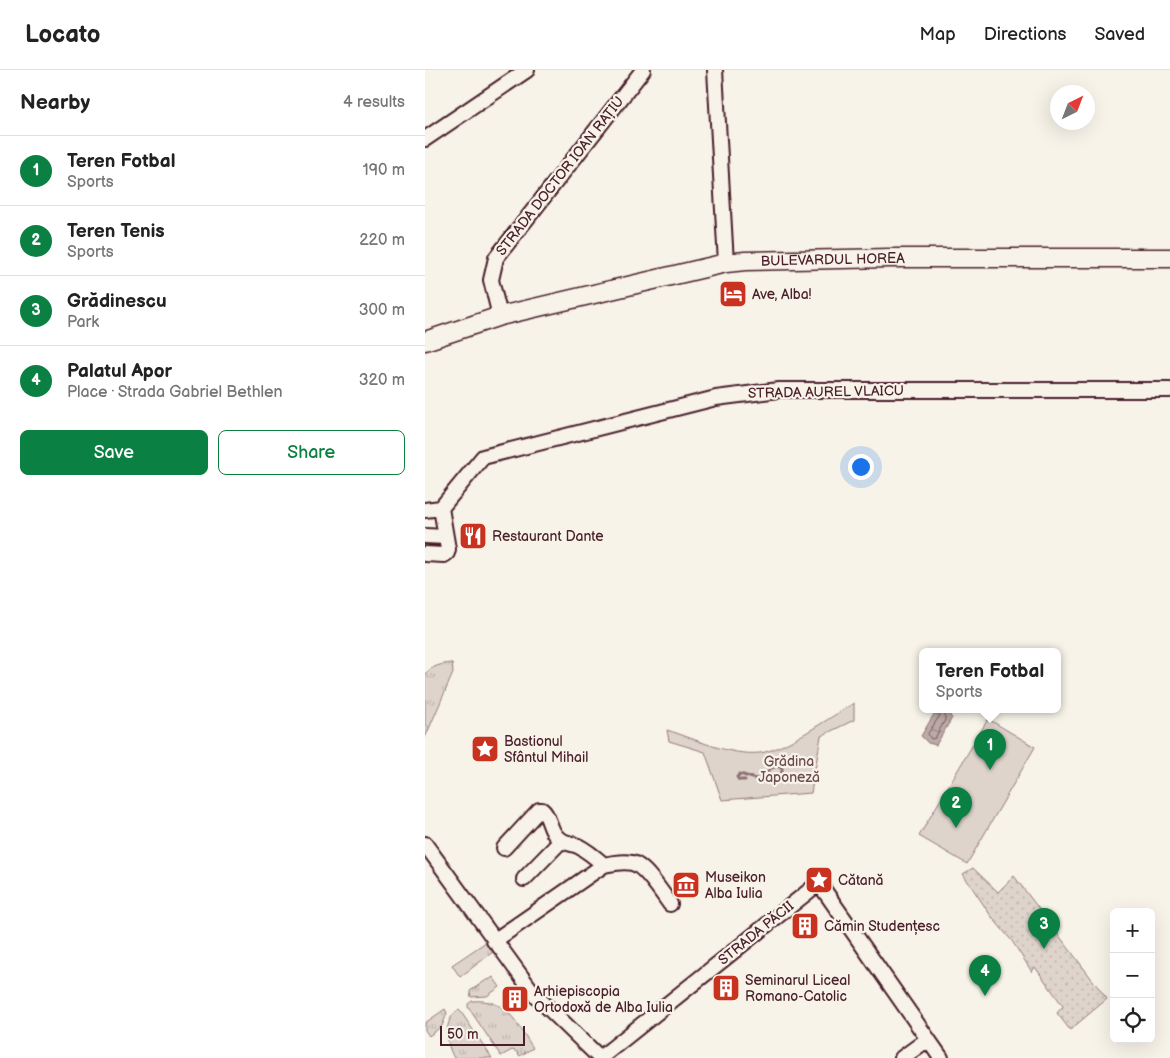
<!DOCTYPE html>
<html lang="en">
<head>
<meta charset="utf-8">
<style>
	:root { --surface:#fff; --page:#f2f2f2; --text:#222; --muted:#767676; --line:#e0e0e0; --accent:#0b8043 }
	body { margin:0; font-family:"Balsamiq Sans",sans-serif; background:var(--page); color:var(--text) }
	.controls { position:absolute; right:15px; bottom:15px; display:grid; overflow:hidden; border-radius:8px; box-shadow:0 5px 20px #0002 }
	.controls button { width:45px; height:45px; display:grid; place-items:center; padding:0; border:0; border-bottom:1px solid var(--line); background:var(--surface); color:var(--text); font:25px sans-serif }
	.compass { position:absolute; left:625px; top:15px; width:45px; height:45px; border-radius:50%; background:var(--surface); box-shadow:0 5px 20px #0002; rotate:42deg }
	.scale { position:absolute; left:15px; bottom:12px; width:85px; box-sizing:border-box; padding-left:5px; border:2px solid #4a1f2b; border-top:0; font-size:14px; line-height:18px; white-space:nowrap; color:#4a1f2b; -webkit-text-stroke:4px #f7f3e8; paint-order:stroke }
	.you { position:absolute; left:435px; top:396px; width:18px; height:18px; margin:-12px; border:4px solid #fff; border-radius:50%; background:#1a73e8; box-shadow:0 0 0 8px #1a73e833 }
	.badge { display:grid; place-items:center; width:32px; height:32px; border-radius:50%; background:var(--accent); color:#fff; font-size:16px; font-weight:700 }
	.pin { position:absolute; translate:-50% -41px; filter:drop-shadow(0 1px 2px #0008) }
	.pin::after { content:''; position:absolute; top:26px; width:18px; height:15px; background:inherit; clip-path:polygon(0 0,100% 0,50% 100%) }
	.popup { position:absolute; left:494px; top:578px; width:142px; height:65px; box-sizing:border-box; display:grid; place-content:center; border-radius:8px; background:var(--surface); filter:drop-shadow(0 1px 4px #0005); font-size:16px; white-space:nowrap; color:var(--muted) }
	.popup b { font-size:19px; color:var(--text) }
	.popup::after { content:''; position:absolute; left:50%; top:100%; margin-left:-10px; border:10px solid transparent; border-top-color:var(--surface) }
	.list { margin:0; padding:0; list-style:none }
	h2 { display:flex; justify-content:space-between; align-items:center; height:65px; margin:0; padding:0 20px; font-size:21px }
	h2 small { font-size:16px; font-weight:400; color:var(--muted) }
	.list li { display:grid; grid-template-columns:32px 1fr auto; gap:15px; align-items:center; box-sizing:border-box; height:70px; padding:0 20px; border-top:1px solid var(--line) }
	.list b { display:block; font-size:19px; white-space:nowrap }
	.list p { margin:0; font-size:16px; white-space:nowrap; color:var(--muted) }
	.list em { font-size:16px; font-style:normal; color:var(--muted) }
	.actions { display:flex; gap:10px; padding:15px 20px }
	.actions a { flex:1; padding:11px 0; border:1px solid var(--accent); border-radius:8px; text-align:center; font-size:18px; color:var(--accent) }
	.actions .main { background:var(--accent); color:#fff }
	.icon { flex:none; width:28px; height:28px; fill:none; stroke:currentColor; stroke-width:2; stroke-linecap:round; stroke-linejoin:round }
	.map { position:relative; flex:none; width:745px; height:988px; overflow:hidden }
	header { display:flex; align-items:center; gap:30px; box-sizing:border-box; height:70px; padding:0 25px; background:var(--surface); border-bottom:1px solid var(--line) }
	header strong { font-size:24px }
	nav { display:flex; gap:28px; margin-inline-start:auto; font-size:18px }
	main { display:flex }
	aside { flex:1; background:var(--surface) }
	.map>svg:first-child { display:block }
	.grass { fill:url(#grass-tufts); stroke:#947a7c }
	.park { fill:#ded4cc; stroke:#947a7c }
	.garden { fill:url(#garden-dots); stroke:#947a7c }
	.water { fill:url(#water-ripples); stroke:#8e7275 }
	.lines { fill:none; stroke-linecap:round; stroke-linejoin:round }
	.shore { stroke:#78575d; stroke-width:1 }
	.stream { stroke:#8e7275; stroke-width:3 }
	.minor-casing { stroke:#4a1f2b; stroke-width:18 }
	.major-casing { stroke:#4a1f2b; stroke-width:21 }
	.minor { stroke:#f7f3e8; stroke-width:14 }
	.major { stroke:#f7f3e8; stroke-width:18 }
	.labels { text-anchor:middle; dominant-baseline:central; stroke-width:4.5; stroke-linejoin:round; paint-order:stroke }
	.street-label { font-size:14px; fill:#4a1f2b; stroke:#f7f3e8 }
	.poi-label { font-size:14px; fill:#4a1f2b; stroke:#f7f3e8; text-anchor:start }
	.park-label { font-size:14px; fill:#6f4c53; stroke:#f7f3e8 }
</style>
</head>
<body>
<header>
<strong>Locato</strong>
<nav><a>Map</a><a>Directions</a><a>Saved</a></nav>
</header>
<main>
<aside>
<h2>Nearby<small>4 results</small></h2>
<ul class="list">
<li><span class="badge">1</span><div><b>Teren Fotbal</b><p>Sports</p></div><em>190 m</em></li>
<li><span class="badge">2</span><div><b>Teren Tenis</b><p>Sports</p></div><em>220 m</em></li>
<li><span class="badge">3</span><div><b>Grădinescu</b><p>Park</p></div><em>300 m</em></li>
<li><span class="badge">4</span><div><b>Palatul Apor</b><p>Place · Strada Gabriel Bethlen</p></div><em>320 m</em></li>
</ul>
<div class="actions"><a class="main">Save</a><a>Share</a></div>
</aside>
<div class="map">
<svg width="745" height="988" viewBox="0 0 745 988">
	<defs>
		<pattern id="grass-tufts" width="24" height="20" patternUnits="userSpaceOnUse" patternTransform="scale(1.25)"><rect width="24" height="20" fill="#ded4cc"/><path d="M3 7l-1-3M5 7V3M7 7l1-3M15 17l-1-3M17 17v-4M19 17l1-3" fill="none" stroke="#c0b6af"/></pattern>
		<pattern id="garden-dots" width="8" height="8" patternUnits="userSpaceOnUse" patternTransform="scale(1.25)"><rect width="8" height="8" fill="#ded4cc"/><path d="M2 2h.1M6 6h.1" fill="none" stroke="#c0b6af" stroke-width="1.8" stroke-linecap="round"/></pattern>
		<pattern id="water-ripples" width="26" height="14" patternUnits="userSpaceOnUse" patternTransform="scale(1.25)"><rect width="26" height="14" fill="#bcaaa7"/><path d="M2 4q2-2 4 0t4 0M15 11q2-2 4 0t4 0" fill="none" stroke="#9b8a88"/></pattern>
	</defs>
	<rect width="100%" height="100%" fill="#f7f3e8"/>
	<filter id="ink" filterUnits="userSpaceOnUse"><feTurbulence type="fractalNoise" baseFrequency=".02" numOctaves="2"/><feDisplacementMap in="SourceGraphic" scale="10" xChannelSelector="R" yChannelSelector="G"/><feConvolveMatrix kernelMatrix="1 2 1 2 8 2 1 2 1" color-interpolation-filters="sRGB"/></filter>
	<g filter="url(#ink)">
		<path class="grass" d="M27,593L28,603L0,668V604C8,596 15,594 27,593Z
			M61,872L68,882L35,907L27,895Z
			M68,907L75,917L62,926L46,927L45,921L63,909L64,910Z
			M47,931C82,928 91,952 108,978L95,986L90,981L87,980L76,986L43,937V934Z
			M20,939L22,943L17,956L4,966L0,960V953Z
			M34,940L36,942L67,988H29C21,974 17,950 34,940Z"/>
		<path class="park" d="M429,633V650L396,666L386,723L297,730L280,682L244,671L242,660C271,669 304,686 335,683C359,680 407,646 429,633Z
			M563,649L610,677L542,794L494,766Z"/>
		<path class="garden" d="M548,798L573,822L589,806L682,929L645,960L632,943L638,936L610,897L607,902L587,871L566,846L538,804Z"/>
		<path class="water" d="M512,639L516,640V639H533L530,644L525,639L523,642L526,643L525,646L527,648L511,675L503,673L496,666Z"/>
		<g class="lines">
			<path class="shore" d="M517,643L520,644V650L510,668L506,669L503,664Z"/>
			<path class="stream" d="M320,710H314L312,707L315,704L334,710L346,698L352,696L357,698V702C352,711 343,710 334,710"/>
			<defs>
				<path id="minor" d="M290,0L301,193
					M0,69L102,0
					M75,246L66,210L71,188L218,0
					M0,440L16,438L58,387L291,328L354,320H745
					M0,466L21,467
					M0,484L19,485L22,483L23,479L16,438
					M0,774L109,924L175,988
					M79,778L114,740H117C125,746 124,760 132,767C137,773 146,773 153,776C163,781 171,788 179,795
					M99,809L136,771
					M69,871L179,795C188,793 198,791 207,793C219,795 238,824 245,834
					M175,988L394,813L516,988
					M477,988L503,969"/>
				<g id="major">
					<path id="s1" d="M0,271L75,246L301,193L320,191L466,188H745"/>
				</g>
			</defs>
			<use href="#minor" class="minor-casing"/>
			<use href="#major" class="major-casing"/>
			<use href="#minor" class="minor"/>
			<use href="#major" class="major"/>
		</g>
	</g>
	<defs>
		<symbol id="hotel-square" viewBox="-11 -11 22 22"><rect x="-9" y="-9" width="18" height="18" rx="4" fill="#c8321e" stroke="#f7f3e8"/><path d="M-6-4.5h1.5V1H6V5H4.5V3h-9V5H-6ZM-4 0a1.8 1.8 0 1 1 3.6 0ZM.5 0V-2.5h3Q6-2.5 6 0Z" fill="#fff"/></symbol>
		<symbol id="restaurant-square" viewBox="-11 -11 22 22"><rect x="-9" y="-9" width="18" height="18" rx="4" fill="#c8321e" stroke="#f7f3e8"/><path d="M-5-6h1v4h1v-4h1v4h1v-4h1v5L-1.5 .5V6h-2V.5L-5-1ZM5-6V6H3V1.5H1.5Q1.5-4 5-6Z" fill="#fff"/></symbol>
		<symbol id="sight-square" viewBox="-11 -11 22 22"><rect x="-9" y="-9" width="18" height="18" rx="4" fill="#c8321e" stroke="#f7f3e8"/><path d="M0-6L1.8-2.2L6-1.7L2.9 1.2L3.7 5.4L0 3.3L-3.7 5.4L-2.9 1.2L-6-1.7L-1.8-2.2Z" fill="#fff"/></symbol>
		<symbol id="museum-square" viewBox="-11 -11 22 22"><rect x="-9" y="-9" width="18" height="18" rx="4" fill="#c8321e" stroke="#f7f3e8"/><path d="M0-6L6-3V-2H-6V-3ZM-5-1h2V3h-2ZM-1-1h2V3h-2ZM3-1h2V3H3ZM-6 4H6V6H-6Z" fill="#fff"/></symbol>
		<symbol id="building-square" viewBox="-11 -11 22 22"><rect x="-9" y="-9" width="18" height="18" rx="4" fill="#c8321e" stroke="#f7f3e8"/><path d="M-4-6H4V6H1V3H-1V6H-4ZM-2.5-4.3h1.7v1.8h-1.7ZM.8-4.3h1.7v1.8H.8ZM-2.5-1h1.7V.8h-1.7ZM.8-1h1.7V.8H.8Z" fill="#fff"/></symbol>
	</defs>
	<g fill-rule="evenodd">
		<use href="#hotel-square" x="292" y="208" width="32" height="32"/>
		<use href="#restaurant-square" x="32" y="450" width="32" height="32"/>
		<use href="#sight-square" x="44" y="663" width="32" height="32"/>
		<use href="#sight-square" x="378" y="794" width="32" height="32"/>
		<use href="#museum-square" x="245" y="799" width="32" height="32"/>
		<use href="#building-square" x="364" y="840" width="32" height="32"/>
		<use href="#building-square" x="285" y="902" width="32" height="32"/>
		<use href="#building-square" x="74" y="913" width="32" height="32"/>
	</g>
	<g class="labels">
		<g class="street-label">
			<text transform="translate(135 106) rotate(-52)">STRADA DOCTOR IOAN RAȚIU</text>
			<text stroke="none"><textPath href="#s1" startOffset="418">BULEVARDUL HOREA</textPath></text>
			<text transform="translate(401 322) rotate(-1)">STRADA AUREL VLAICU</text>
			<text transform="translate(331 863) rotate(-39)">STRADA PĂCII</text>
		</g>
		<g class="poi-label">
			<text x="327" y="224">Ave, Alba!</text>
			<text x="67" y="466">Restaurant Dante</text>
			<text x="79" y="671">Bastionul<tspan x="79" dy="16">Sfântul Mihail</tspan></text>
			<text x="280" y="807">Museikon<tspan x="280" dy="16">Alba Iulia</tspan></text>
			<text x="413" y="810">Cătană</text>
			<text x="399" y="856">Cămin Studențesc</text>
			<text x="320" y="910">Seminarul Liceal<tspan x="320" dy="16">Romano-Catolic</tspan></text>
			<text x="109" y="921">Arhiepiscopia<tspan x="109" dy="16">Ortodoxă de Alba Iulia</tspan></text>
		</g>
		<g class="park-label">
			<text x="364" y="691">Grădina<tspan x="364" dy="16">Japoneză</tspan></text>
		</g>
	</g>
</svg>
<div class="controls">
<button>+</button>
<button>−</button>
<button><svg class="icon" aria-label="locate" viewBox="0 0 24 24"><circle cx="12" cy="12" r="6"/><path d="M12 2v4M12 18v4M2 12h4M18 12h4"/></svg></button>
</div>
<svg class="compass" viewBox="-18 -18 36 36"><path d="M0-13l5 13h-10z" fill="#e53935"/><path d="M0 13l5-13h-10z" fill="#767676"/></svg>
<div class="scale">50 m</div>
<div class="you"></div>
<div class="pin badge" style="left:565px;top:700px">1</div>
<div class="popup"><b>Teren Fotbal</b>Sports</div>
<div class="pin badge" style="left:531px;top:758px">2</div>
<div class="pin badge" style="left:619px;top:879px">3</div>
<div class="pin badge" style="left:560px;top:926px">4</div>
</div>
</main>
</body>
</html>
